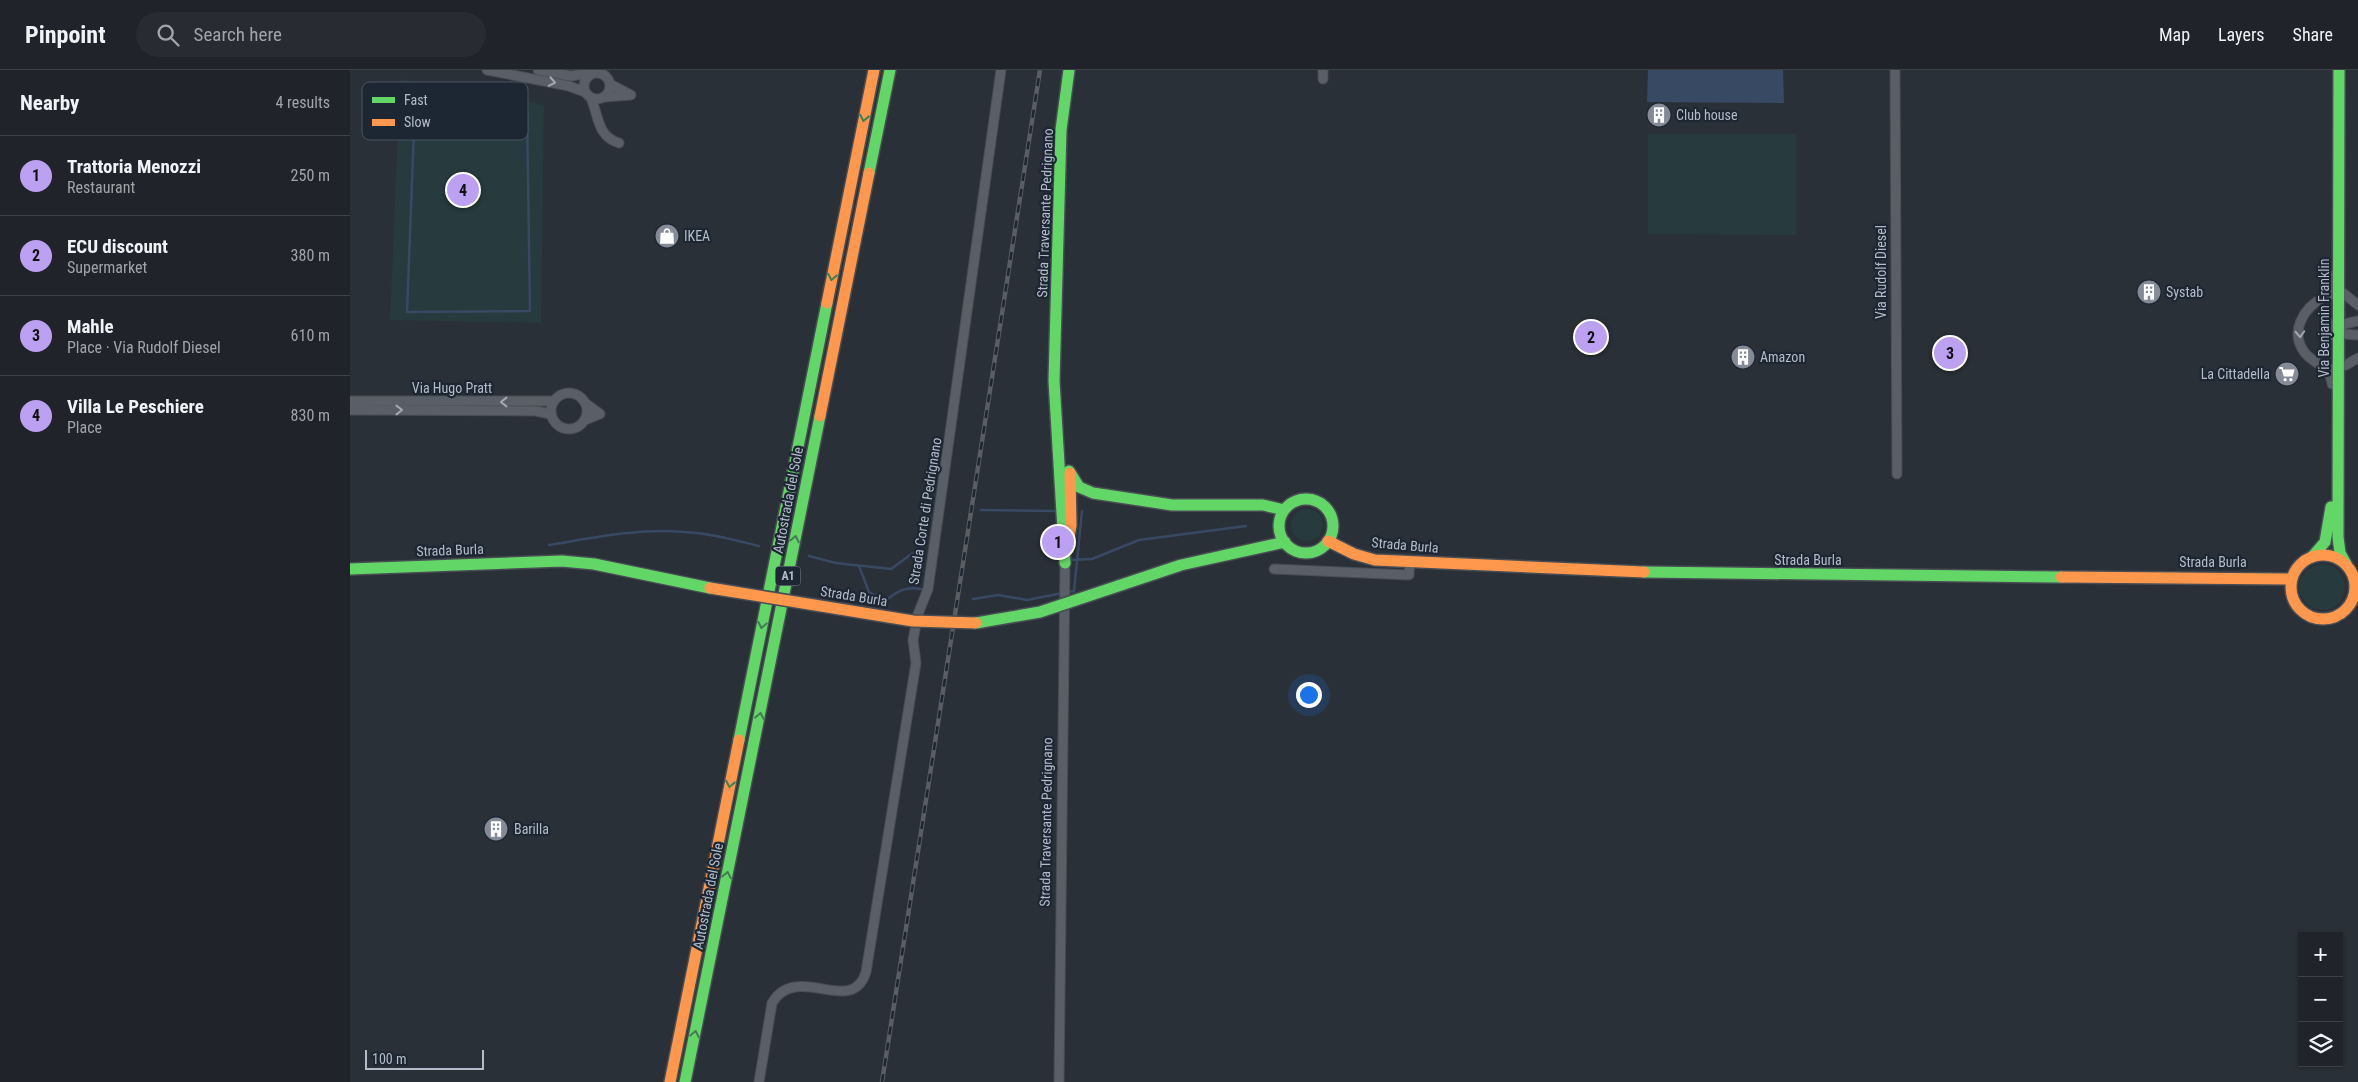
<!DOCTYPE html>
<html lang="en">
<head>
<meta charset="utf-8">
<style>
	:root { --surface:#20242a; --page:#282c32; --text:#f1f3f6; --muted:#a2a4a8; --line:#3d4147; --accent:#bca0f2 }
	body { margin:0; font-family:"Roboto Condensed",sans-serif; background:var(--page); color:var(--text) }
	.controls { position:absolute; right:15px; bottom:15px; display:grid; overflow:hidden; border-radius:0px; box-shadow:0 1px 4px #0004 }
	.controls button { width:45px; height:45px; display:grid; place-items:center; padding:0; border:0; border-bottom:1px solid var(--line); background:var(--surface); color:var(--text); font:25px sans-serif }
	.scale { position:absolute; left:15px; bottom:12px; width:119px; box-sizing:border-box; padding-left:5px; border:2px solid #b4bcc9; border-top:0; font-size:14px; line-height:18px; white-space:nowrap; color:#b4bcc9; -webkit-text-stroke:4px #1d2633; paint-order:stroke }
	.you { position:absolute; left:958px; top:624px; width:18px; height:18px; margin:-12px; border:4px solid #fff; border-radius:50%; background:#1a73e8; box-shadow:0 0 0 8px #1a73e833 }
	.badge { display:grid; place-items:center; width:32px; height:32px; border-radius:50%; background:var(--accent); color:#111; font-size:16px; font-weight:700 }
	.pin { position:absolute; translate:-50% -50%; border:2px solid #fff; box-shadow:0 1px 5px #0006 }
	.list { margin:0; padding:0; list-style:none }
	h2 { display:flex; justify-content:space-between; align-items:center; height:65px; margin:0; padding:0 20px; font-size:21px }
	h2 small { font-size:16px; font-weight:400; color:var(--muted) }
	.list li { display:grid; grid-template-columns:32px 1fr auto; gap:15px; align-items:center; box-sizing:border-box; height:80px; padding:0 20px; border-top:1px solid var(--line) }
	.list b { display:block; font-size:19px; white-space:nowrap }
	.list p { margin:0; font-size:16px; white-space:nowrap; color:var(--muted) }
	.list em { font-size:16px; font-style:normal; color:var(--muted) }
	.icon { flex:none; width:28px; height:28px; fill:none; stroke:currentColor; stroke-width:2; stroke-linecap:round; stroke-linejoin:round }
	.map { position:relative; flex:none; width:2008px; height:1012px; overflow:hidden }
	header { display:flex; align-items:center; gap:30px; box-sizing:border-box; height:70px; padding:0 25px; background:var(--surface); border-bottom:1px solid var(--line) }
	header strong { font-size:24px }
	nav { display:flex; gap:28px; margin-inline-start:auto; font-size:18px }
	.search { width:350px; height:45px; background:var(--page); display:flex; align-items:center; gap:12px; box-sizing:border-box; padding:0 18px; border-radius:28px; color:var(--muted); font-size:19px }
	main { display:flex }
	aside { flex:1; background:var(--surface) }
	.map>svg:first-child { display:block }
	.green { fill:#273a3e }
	.water { fill:#384963 }
	.lines { fill:none; stroke-linecap:round; stroke-linejoin:round }
	.stream { stroke:#384963; stroke-width:2.5 }
	.street-casing { stroke:#484c53; stroke-width:11 }
	.fast-casing { stroke:#484c53; stroke-width:14 }
	.slow-casing { stroke:#484c53; stroke-width:14 }
	.street { stroke:#5a5e66; stroke-width:9 }
	.fast { stroke:#63d668; stroke-width:11 }
	.slow { stroke:#ff974d; stroke-width:11 }
	.rail-casing { stroke:#595d64; stroke-width:4.5 }
	.rail { stroke:#1d2633; stroke-width:2.5; stroke-dasharray:8; stroke-linecap:butt }
	.fast-bridge-casing { stroke:#484c53; stroke-width:14; stroke-linecap:butt }
	.slow-bridge-casing { stroke:#484c53; stroke-width:14; stroke-linecap:butt }
	.fast-bridge { stroke:#63d668; stroke-width:11 }
	.slow-bridge { stroke:#ff974d; stroke-width:11 }
	.oneway { stroke:#a2a9b5 }
	.oneway2 { stroke:#407e4e }
	.labels { text-anchor:middle; dominant-baseline:central; stroke-width:4.5; stroke-linejoin:round; paint-order:stroke }
	.shield { fill:#1d2633; stroke:#878f9c; stroke-width:1 }
	.shield-label { font-size:12px; font-weight:bold; fill:#b4bcc9 }
	.poi-label { font-size:14px; fill:#b4bcc9; stroke:#1d2633; text-anchor:start }
	.street-label { font-size:14px; fill:#b4bcc9; stroke:#1d2633 }
	.key { fill:#1d2633; stroke:#4a5360; stroke-width:1 }
	.key-label { font-size:14px; fill:#b4bcc9 }
</style>
</head>
<body>
<header>
<strong>Pinpoint</strong>
<div class="search"><svg class="icon" aria-label="search" viewBox="0 0 24 24"><circle cx="10" cy="10" r="6"/><path d="M15 15l6 6"/></svg>Search here</div>
<nav><a>Map</a><a>Layers</a><a>Share</a></nav>
</header>
<main>
<aside>
<h2>Nearby<small>4 results</small></h2>
<ul class="list">
<li><span class="badge">1</span><div><b>Trattoria Menozzi</b><p>Restaurant</p></div><em>250 m</em></li>
<li><span class="badge">2</span><div><b>ECU discount</b><p>Supermarket</p></div><em>380 m</em></li>
<li><span class="badge">3</span><div><b>Mahle</b><p>Place · Via Rudolf Diesel</p></div><em>610 m</em></li>
<li><span class="badge">4</span><div><b>Villa Le Peschiere</b><p>Place</p></div><em>830 m</em></li>
</ul>
</aside>
<div class="map">
<svg width="2008" height="1012" viewBox="0 0 2008 1012">
	<rect width="100%" height="100%" fill="#2a3038"/>
	<path class="green" d="M50,9L194,35L191,253L40,250Z
		M1298,64H1446V165L1298,164Z
		M941 455a16 16 0 1 1 32 0a16 16 0 1 1-32 0Z
		M1949 517a23 23 0 1 1 46 0a23 23 0 1 1-46 0Z"/>
	<path class="water" d="M1298,0H1433L1434,33L1297,32Z"/>
	<g class="lines">
		<path class="stream" d="M65,34L177,40L180,241L57,242Z
			M631,440L707,441
			M199,475C243,468 289,458 334,462C359,463 384,470 409,476
			M459,486L486,493L541,499L563,483L573,481
			M720,490L742,489L789,470L896,456
			M509,496L519,522L535,531C548,521 555,516 571,519
			M718,522L724,521L732,441
			M623,529L648,525L677,530L713,523"/>
		<defs>
			<path id="street" d="M137,0L219,16L235,22
				M188,0L221,6L241,3
				M1545,0L1547,404
				M234 16a13 13 0 1 1 26 0a13 13 0 1 1-26 0Z
				M973,9V0
				M255,27L281,25L260,14
				M241,28C249,47 247,66 269,73
				M1993,223L2008,235
				M1973,227L1979,218L1982,205
				M1982,254L1994,264L2008,265
				M1982,266L1994,254L2008,251
				M1984,298L1996,295L2008,288
				M1982,314C1980,296 1965,295 1955,283C1939,262 1953,238 1974,227C1981,223 1989,222 1996,226
				M201 341a18 18 0 1 1 36 0a18 18 0 1 1-36 0Z
				M0,331H203
				M0,340L186,341L200,344
				M235,350L250,344L235,333
				M924,499L1059,505L1060,491
				M409,1012L422,933C447,891 502,948 516,902L566,593L563,570L568,544L578,519L651,0
				M709,1012L715,493"/>
			<path id="fast" d="M1989,0L1988,467L1990,483L1996,494
				M519,103L540,0
				M719,401L729,417L743,423L822,435H913L934,440
				M929 456a27 27 0 1 1 54 0a27 27 0 1 1-54 0Z
				M1962,487L1975,472L1981,437
				M715,493L704,311L711,60L719,0
				M0,499L212,491L244,494L360,518
				M1294,502L1711,507
				M768,516L831,495L935,472
				M389,670L477,233
				M335,1012L470,346"/>
			<path id="slow" d="M477,233L524,0
				M470,346L519,103
				M978,471L1004,484L1025,490L1294,502
				M718,473L721,455L720,403
				M1941 517a32 32 0 1 1 64 0a32 32 0 1 1-64 0Z
				M1711,507L1942,509
				M320,1012L389,670"/>
		</defs>
		<use href="#street" class="street-casing"/>
		<use href="#fast" class="fast-casing"/>
		<use href="#slow" class="slow-casing"/>
		<use href="#street" class="street"/>
		<use href="#fast" class="fast"/>
		<use href="#slow" class="slow"/>
		<defs>
			<path id="rail" d="M532,1012L690,0"/>
		</defs>
		<use href="#rail" class="rail-casing"/>
		<use href="#rail" class="rail"/>
		<defs>
			<path id="fast-bridge" d="M626,553L690,542L768,516"/>
			<path id="slow-bridge" d="M360,518L563,551L626,553"/>
		</defs>
		<use href="#fast-bridge" class="fast-bridge-casing"/>
		<use href="#slow-bridge" class="slow-bridge-casing"/>
		<use href="#fast-bridge" class="fast-bridge"/>
		<use href="#slow-bridge" class="slow-bridge"/>
	</g>
	<defs><path id="oneway-chevron" d="M-2-3.5L2.5 0L-2 3.5" fill="none" stroke-width="1.6" stroke-linecap="round" stroke-linejoin="round" transform="scale(1.25)"/></defs>
	<g class="oneway">
		<use href="#oneway-chevron" transform="translate(202 12) rotate(11)"/>
		<use href="#oneway-chevron" transform="translate(1950 264) rotate(87)"/>
		<use href="#oneway-chevron" transform="translate(154 332) rotate(-180)"/>
		<use href="#oneway-chevron" transform="translate(49 340)"/>
	</g>
	<g class="oneway2">
		<use href="#oneway-chevron" transform="translate(514 48) rotate(101)"/>
		<use href="#oneway-chevron" transform="translate(482 207) rotate(101)"/>
		<use href="#oneway-chevron" transform="translate(445 469) rotate(-79)"/>
		<use href="#oneway-chevron" transform="translate(412 555) rotate(101)"/>
		<use href="#oneway-chevron" transform="translate(410 646) rotate(-79)"/>
		<use href="#oneway-chevron" transform="translate(380 714) rotate(101)"/>
		<use href="#oneway-chevron" transform="translate(377 805) rotate(-79)"/>
		<use href="#oneway-chevron" transform="translate(345 964) rotate(-79)"/>
	</g>
	<defs>
		<symbol id="building-disc" viewBox="-11 -11 22 22"><circle r="9.5" fill="#848b96" stroke="#1d2633"/><path d="M-4-6H4V6H1V3H-1V6H-4ZM-2.5-4.3h1.7v1.8h-1.7ZM.8-4.3h1.7v1.8H.8ZM-2.5-1h1.7V.8h-1.7ZM.8-1h1.7V.8H.8Z" fill="#fff"/></symbol>
		<symbol id="shop-disc" viewBox="-11 -11 22 22"><circle r="9.5" fill="#848b96" stroke="#1d2633"/><path d="M-5-2.5h2.3a2.7 3.5 0 0 1 5.4 0H5L5.5 6h-11ZM-1.5-2.5h3a1.5 2.3 0 0 0-3 0Z" fill="#fff"/></symbol>
		<symbol id="supermarket-disc" viewBox="-11 -11 22 22"><circle r="9.5" fill="#848b96" stroke="#1d2633"/><path d="M-6-5.5h2.5l.6 2H6L4.5 2H-2.5L-4.4-4H-6ZM-1.5 3.2a1.3 1.3 0 1 0 .1 0ZM3 3.2a1.3 1.3 0 1 0 .1 0Z" fill="#fff"/></symbol>
	</defs>
	<g fill-rule="evenodd">
		<use href="#building-disc" x="1295" y="31" width="28" height="28"/>
		<use href="#shop-disc" x="303" y="152" width="28" height="28"/>
		<use href="#building-disc" x="1785" y="208" width="28" height="28"/>
		<use href="#building-disc" x="1379" y="273" width="28" height="28"/>
		<use href="#supermarket-disc" x="1923" y="290" width="28" height="28"/>
		<use href="#building-disc" x="132" y="745" width="28" height="28"/>
	</g>
	<g class="labels">
		<rect class="shield" x="425.5" y="496.5" width="25" height="19" rx="4"/>
		<g class="shield-label">
			<text x="438" y="506">A1</text>
		</g>
		<g class="poi-label">
			<text x="1326" y="45">Club house</text>
			<text x="334" y="166">IKEA</text>
			<text x="1816" y="222">Systab</text>
			<text x="1410" y="287">Amazon</text>
			<text x="1920" y="304" text-anchor="end">La Cittadella</text>
			<text x="164" y="759">Barilla</text>
		</g>
		<g class="street-label">
			<text transform="translate(695 143) rotate(-88)">Strada Traversante Pedrignano</text>
			<text transform="translate(1531 202) rotate(-90)">Via Rudolf Diesel</text>
			<text transform="translate(1974 248) rotate(-90)">Via Benjamin Franklin</text>
			<text x="102" y="318">Via Hugo Pratt</text>
			<text transform="translate(438 430) rotate(-79)">Autostrada del Sole</text>
			<text transform="translate(575 441) rotate(-81)">Strada Corte di Pedrignano</text>
			<text transform="translate(1055 475) rotate(5)">Strada Burla</text>
			<text transform="translate(100 480) rotate(-2)">Strada Burla</text>
			<text x="1458" y="490">Strada Burla</text>
			<text x="1863" y="492">Strada Burla</text>
			<text transform="translate(504 526) rotate(9)">Strada Burla</text>
			<text transform="translate(696 752) rotate(-89)">Strada Traversante Pedrignano</text>
			<text transform="translate(358 826) rotate(-79)">Autostrada del Sole</text>
		</g>
	</g>
	<rect x="12" y="12" width="166" height="58" rx="8" class="key"/>
	<rect x="22" y="27" width="23" height="6" fill="#63d668"/>
	<rect x="22" y="49" width="23" height="7" fill="#ff974d"/>
	<g class="key-label">
		<text x="54" y="35">Fast</text>
		<text x="54" y="57">Slow</text>
	</g>
</svg>
<div class="controls">
<button>+</button>
<button>−</button>
<button><svg class="icon" aria-label="layers" viewBox="0 0 24 24"><path d="M12 4l9 5-9 5-9-5zM3 14l9 5 9-5"/></svg></button>
</div>
<div class="scale">100 m</div>
<div class="you"></div>
<div class="pin badge" style="left:708px;top:472px">1</div>
<div class="pin badge" style="left:1241px;top:267px">2</div>
<div class="pin badge" style="left:1600px;top:283px">3</div>
<div class="pin badge" style="left:113px;top:120px">4</div>
</div>
</main>
</body>
</html>
